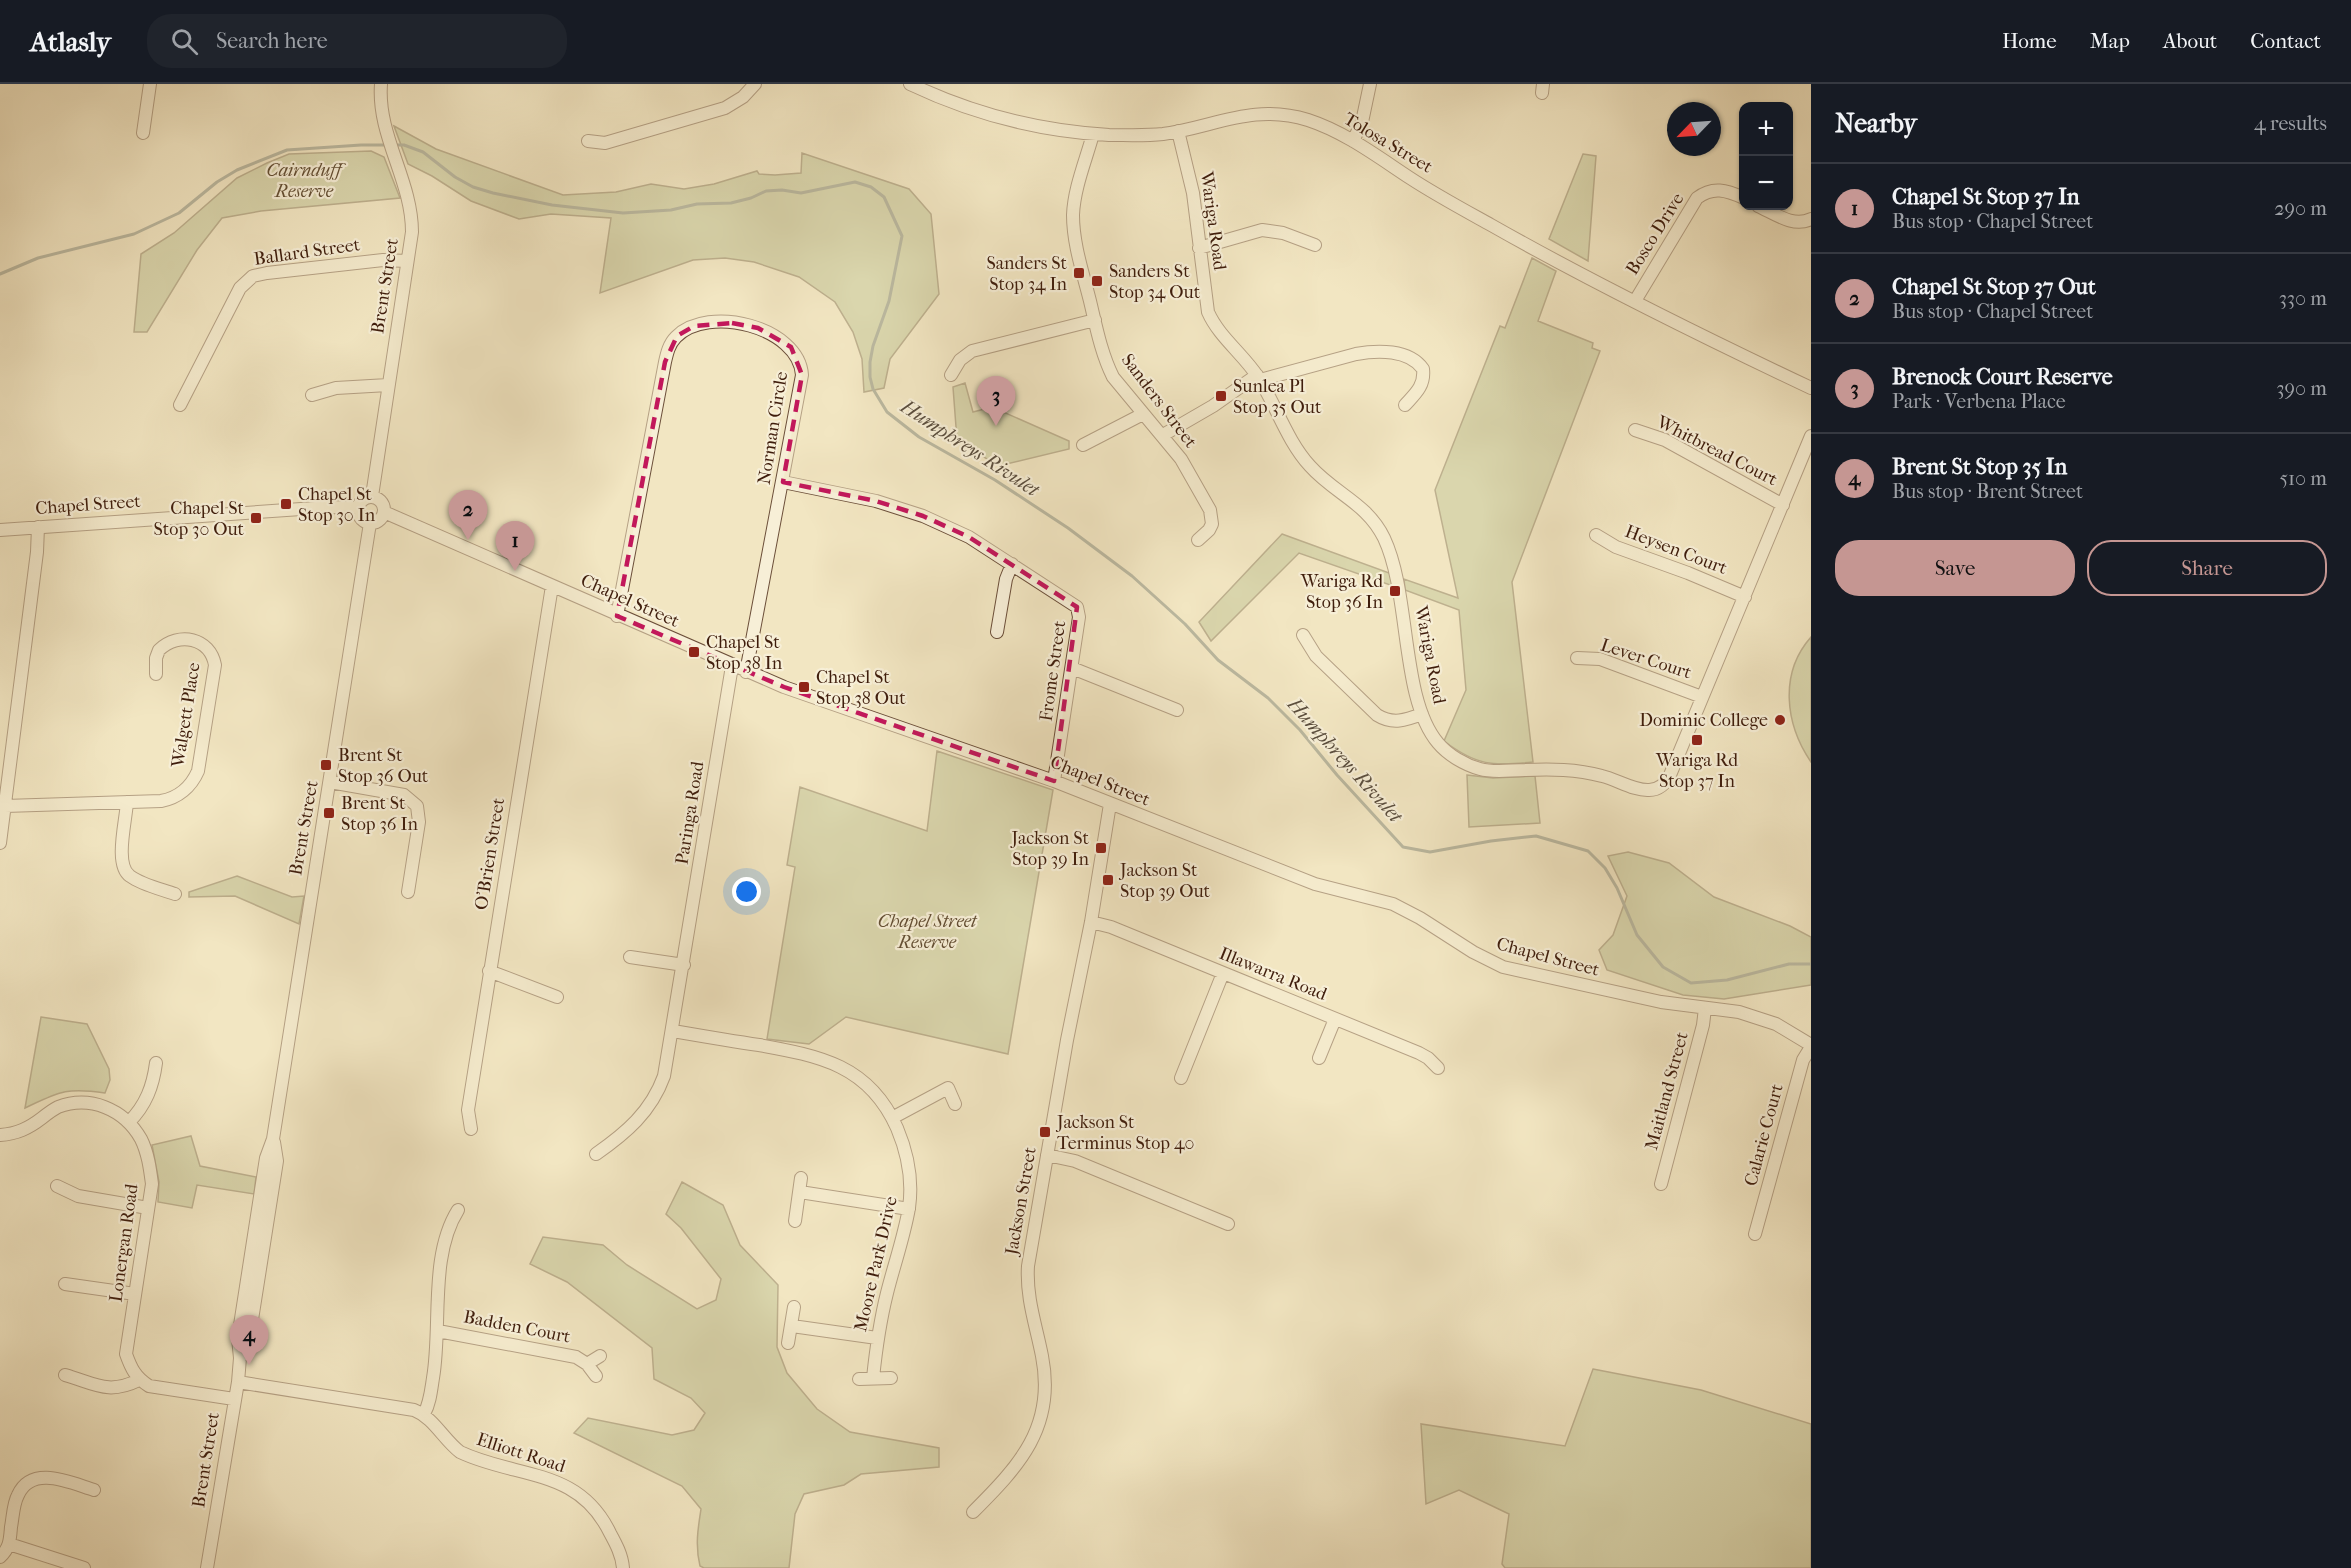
<!DOCTYPE html>
<html lang="en">
<head>
<meta charset="utf-8">
<style>
	:root { --surface:#171b24; --page:#20242c; --text:#f1f3f6; --muted:#9ea1a6; --line:#363941; --accent:#c59692 }
	body { margin:0; font-family:"IM FELL French Canon",serif; background:var(--page); color:var(--text) }
	.controls { position:absolute; right:18px; top:18px; display:grid; overflow:hidden; border-radius:12px; box-shadow:0 2px 4px #0004 }
	.controls button { width:54px; height:54px; display:grid; place-items:center; padding:0; border:0; border-bottom:2px solid var(--line); background:var(--surface); color:var(--text); font:30px sans-serif }
	.compass { position:absolute; left:1667px; top:18px; width:54px; height:54px; border-radius:50%; background:var(--surface); box-shadow:0 2px 4px #0004; rotate:245deg }
	.you { position:absolute; left:747px; top:808px; width:21px; height:21px; margin:-15px; border:4px solid #fff; border-radius:50%; background:#1a73e8; box-shadow:0 0 0 9px #1a73e833 }
	.badge { display:grid; place-items:center; width:39px; height:39px; border-radius:50%; background:var(--accent); color:#111; font-size:20px; font-weight:700 }
	.pin { position:absolute; translate:-50% -50px; filter:drop-shadow(0 2px 3px #0008) }
	.pin::after { content:''; position:absolute; top:32px; width:21px; height:18px; background:inherit; clip-path:polygon(0 0,100% 0,50% 100%) }
	.list { margin:0; padding:0; list-style:none }
	h2 { display:flex; justify-content:space-between; align-items:center; height:78px; margin:0; padding:0 24px; font-size:26px }
	h2 small { font-size:20px; font-weight:400; color:var(--muted) }
	.list li { display:grid; grid-template-columns:39px 1fr auto; gap:18px; align-items:center; box-sizing:border-box; height:90px; padding:0 24px; border-top:2px solid var(--line) }
	.list b { display:block; font-size:22px; white-space:nowrap }
	.list p { margin:0; font-size:20px; white-space:nowrap; color:var(--muted) }
	.list em { font-size:20px; font-style:normal; color:var(--muted) }
	.actions { display:flex; gap:12px; padding:18px 24px }
	.actions a { flex:1; padding:14px 0; border:2px solid var(--accent); border-radius:24px; text-align:center; font-size:21px; color:var(--accent) }
	.actions .main { background:var(--accent); color:#111 }
	.icon { flex:none; width:33px; height:33px; fill:none; stroke:currentColor; stroke-width:2; stroke-linecap:round; stroke-linejoin:round }
	.map { position:relative; flex:none; width:1811px; height:1484px; overflow:hidden }
	header { display:flex; align-items:center; gap:36px; box-sizing:border-box; height:84px; padding:0 30px; background:var(--surface); border-bottom:2px solid var(--line) }
	header strong { font-size:28px }
	nav { display:flex; gap:33px; margin-inline-start:auto; font-size:21px }
	.search { width:420px; height:54px; background:var(--page); display:flex; align-items:center; gap:15px; box-sizing:border-box; padding:0 21px; border-radius:24px; color:var(--muted); font-size:22px }
	main { display:flex }
	aside { flex:1; background:var(--surface) }
	.map>svg:first-child { display:block }
	.green { fill:#bcc492; stroke:#7e704f; stroke-width:1.5 }
	.lines { fill:none; stroke-linecap:round; stroke-linejoin:round }
	.stream { stroke:#767e71; stroke-width:3 }
	.minor-casing { stroke:#6c4f3a; stroke-width:14 }
	.minor { stroke:#f7efd7; stroke-width:12 }
	.marked { fill:none; stroke:#c2185b; stroke-width:4.5; stroke-dasharray:12 8; stroke-linejoin:round }
	.poi-dot { fill:#8f2418; stroke:#f7efd7; stroke-width:2 }
	.labels { text-anchor:middle; dominant-baseline:central; stroke-width:4.5; stroke-linejoin:round; paint-order:stroke }
	.street-label { font-size:18px; fill:#3f1d0c; stroke:#f7efd7 }
	.park-label { font-size:18px; font-style:italic; fill:#644f34; stroke:#f7efd7 }
	.poi-label { font-size:18px; fill:#3f1d0c; stroke:#f7efd7; text-anchor:start }
	.water-label { font-size:20px; font-style:italic; fill:#5b4e3e; stroke:#f7efd7 }
</style>
</head>
<body>
<header>
<strong>Atlasly</strong>
<div class="search"><svg class="icon" aria-label="search" viewBox="0 0 24 24"><circle cx="10" cy="10" r="6"/><path d="M15 15l6 6"/></svg>Search here</div>
<nav><a>Home</a><a>Map</a><a>About</a><a>Contact</a></nav>
</header>
<main>
<div class="map">
<svg width="1811" height="1484" viewBox="0 0 1811 1484">
	<rect width="100%" height="100%" fill="#f2e6c2"/>
	<filter id="stains"><feTurbulence type="fractalNoise" baseFrequency=".00333" numOctaves="4"/><feColorMatrix values="0 0 0 0 .2 0 0 0 0 .09 0 0 0 0 .02 0 0 0 .5 -.17"/></filter>
	<radialGradient id="worn" r=".72"><stop offset=".6" stop-color="#630" stop-opacity="0"/><stop offset="1" stop-color="#630" stop-opacity=".3"/></radialGradient>
	<path class="green" d="M394,42L436,65L563,111L616,108L651,100L684,105L714,100L757,87L759,90L775,91L801,89L802,69L909,105L931,130L939,210L890,275L884,304L864,308L862,275L853,248L835,218L799,193L754,178L725,174L693,176L600,209L611,134L551,130L519,135L471,117L432,92L408,80Z
		M371,67L384,73L400,114L261,127L222,134L197,166L147,248H134L141,170L174,149L237,94L267,79L289,70Z
		M1583,70L1596,72L1588,177L1549,155Z
		M1532,174L1556,187L1538,237L1593,259L1592,264L1600,267L1512,498L1533,678C1492,682 1477,682 1444,657L1466,606L1459,526L1405,506L1404,495L1458,514L1435,406L1500,242L1505,244Z
		M965,299L973,328L992,323L1069,357V365L998,382L957,356L953,303Z
		M1282,450L1392,490L1393,502L1299,469L1211,557L1199,538Z
		M1811,553V678C1785,640 1779,589 1811,553Z
		M937,667L1053,706L1008,970L846,933L809,960L767,955L795,783L787,781L800,703L927,747Z
		M1467,691L1493,694L1535,692L1540,739L1469,743Z
		M1628,768L1669,779L1714,813L1790,842L1811,853V901L1724,915L1683,911L1607,886L1599,866L1613,851L1627,812L1608,772Z
		M237,792L292,813L304,812L299,840L235,812L189,813V808Z
		M41,933L87,940L109,985L110,996L105,1009C66,1003 59,1008 25,1024Z
		M191,1052L200,1082L256,1093L254,1110L197,1101L192,1124L158,1118L159,1098L152,1061Z
		M682,1098L723,1121L740,1161L778,1201L777,1263L787,1289L817,1325L850,1348L939,1364V1383L861,1390L844,1401L804,1410L795,1430L789,1484H704L700,1482C695,1462 698,1444 701,1425L682,1402L574,1349L588,1334L672,1351L694,1346L705,1329L691,1314L654,1295L652,1264L567,1198L530,1180L543,1153L603,1161L627,1181L697,1225L716,1216L721,1195L681,1144L666,1130Z
		M1593,1285L1701,1306L1811,1340V1484H1505L1502,1480L1509,1430L1459,1406L1426,1420L1421,1340L1565,1362Z"/>
	<g class="lines">
		<path class="stream" d="M395,61H404L423,68L455,93L473,103L493,109L552,121L623,129L671,126L697,120L731,119L751,114L766,107L782,106L801,109L855,98L871,103L884,113L902,152L889,217L873,262L870,278V293L873,305L887,328L919,353L995,396L1068,444L1132,492L1185,540L1218,576L1268,614L1300,646L1337,691L1403,763L1430,768L1491,757L1536,752L1588,767L1605,784L1617,804L1637,851L1663,883L1691,899L1727,896L1789,880H1811
			M0,190L38,174L134,150L179,129L217,98L237,86L287,66L361,61H388"/>
		<defs>
			<path id="minor" d="M910,0C973,30 1039,47 1109,51C1127,51 1145,52 1163,50C1215,43 1252,19 1308,36C1345,48 1378,73 1410,94C1436,111 1464,126 1491,141C1595,200 1703,253 1811,304
				M1542,9L1543,0
				M1178,47L1193,109L1208,228C1219,253 1243,270 1258,293C1276,321 1287,357 1310,382C1335,410 1367,419 1384,454C1411,511 1400,614 1438,659C1448,671 1465,681 1480,685C1494,689 1510,686 1525,686C1551,685 1576,685 1602,692C1616,695 1634,707 1649,706C1659,706 1666,699 1670,691L1811,352
				M143,49L150,0
				M1093,50C1086,76 1074,104 1073,131C1073,160 1083,189 1090,217C1096,242 1101,269 1113,293L1181,375L1210,426L1212,440L1209,446L1198,456
				M588,57L605,59L725,24L743,13L755,0
				M1353,57L1362,38L1370,0
				M1758,122C1774,129 1793,144 1811,135
				M1199,164L1262,146L1283,149L1315,161
				M1635,217L1697,114C1713,102 1726,106 1744,114
				M951,291L960,276L972,267L1095,236
				M1260,296L1356,270C1377,266 1409,265 1423,285C1425,302 1415,310 1405,321
				M312,311L336,304L388,301
				M180,321L240,204L253,192L267,189L383,176L407,177
				M1635,346L1665,356L1783,421
				M1163,351L1213,322L1257,291
				M1083,361L1143,330
				M783,398L876,417L923,432L969,453L1077,523L1079,533L1054,697
				M372,412L412,148C412,96 377,52 381,0
				M358 426a13 13 0 1 1 26 0a13 13 0 1 1-26 0Z
				M384,428L784,603L1054,697L1315,800L1393,820L1420,834L1473,868L1503,883L1661,918L1739,928L1776,940L1811,961
				M0,446L330,423L357,424
				M1596,451L1616,463L1688,489L1745,513
				M617,532L665,278C667,269 669,260 676,253C708,220 799,243 802,291L746,588
				M997,548L1006,495L1012,480
				M1303,551L1316,572L1377,631C1393,641 1406,636 1422,630
				M1577,574L1600,575L1702,613
				M1072,584L1177,626
				M330,698L404,711L417,722L419,738L408,808
				M127,718C126,737 114,781 130,792C142,801 161,805 175,810
				M5,722L161,717C178,714 191,703 198,687L215,581C210,554 179,547 159,566L156,574V590
				M0,759L37,468L38,443
				M1091,838L1111,843L1419,969L1428,974L1438,984
				M630,873L684,881
				M489,887L557,913
				M673,947C702,952 731,957 759,961C820,972 869,981 897,1044C908,1070 913,1096 909,1124C904,1153 894,1181 887,1209C880,1237 876,1265 873,1294
				M1319,974L1335,935
				M1181,994L1223,889
				M892,1034L948,1004L955,1020
				M129,1038C146,1021 153,1002 156,979
				M471,1045L468,1026L552,502
				M0,1051C17,1050 29,1044 42,1034C47,1030 52,1026 58,1023C90,1011 124,1025 141,1055C148,1069 150,1085 152,1100L126,1270C131,1284 135,1293 149,1302L234,1315
				M596,1070C626,1049 651,1028 664,992L732,582
				M1047,1071L1075,1077L1228,1140
				M1661,1100L1703,941L1705,924
				M57,1102L78,1112L148,1124
				M800,1108L909,1125
				M795,1137L801,1094
				M1755,1150L1803,976L1811,963
				M65,1200L135,1210
				M792,1242L877,1254
				M438,1247L576,1273L587,1280L596,1292
				M788,1259L794,1223
				M240,1274L248,1261L277,1077L274,1058
				M587,1280L600,1272
				M65,1291C96,1300 108,1311 139,1296
				M859,1295L891,1294
				M238,1298L414,1326C434,1334 443,1355 460,1368C517,1395 578,1383 610,1449C616,1460 622,1471 623,1484
				M424,1330C430,1319 431,1307 433,1294C442,1242 429,1172 458,1126
				M973,1428C1019,1382 1056,1343 1042,1272C1036,1241 1026,1214 1028,1182L1067,956L1091,838L1110,720
				M9,1460L84,1484
				M0,1473C10,1464 10,1455 11,1443C13,1433 13,1420 18,1411C32,1380 71,1399 94,1406
				M207,1484L238,1298L240,1274L238,1254L266,1074L273,1055L370,439"/>
		</defs>
		<use href="#minor" class="minor-casing"/>
		<use href="#minor" class="minor"/>
	</g>
	<path d="M0 0H1811V1484H0ZM732,239L758,244L791,263L802,291L783,398L876,417L923,432L969,453L1077,523L1054,697L784,603L617,532L665,278L677,252L694,242Z" fill="#f2e6c2" fill-opacity=".55" fill-rule="evenodd"/>
	<path class="marked" d="M732,239L758,244L791,263L802,291L783,398L876,417L923,432L969,453L1077,523L1054,697L784,603L617,532L665,278L677,252L694,242Z"/>
	<g class="poi-dot">
		<rect x="1073" y="183" width="12" height="12" rx="3"/>
		<rect x="1091" y="191" width="12" height="12" rx="3"/>
		<rect x="1215" y="306" width="12" height="12" rx="3"/>
		<rect x="280" y="414" width="12" height="12" rx="3"/>
		<rect x="250" y="428" width="12" height="12" rx="3"/>
		<rect x="1389" y="501" width="12" height="12" rx="3"/>
		<rect x="688" y="562" width="12" height="12" rx="3"/>
		<rect x="798" y="597" width="12" height="12" rx="3"/>
		<circle cx="1780" cy="636" r="6"/>
		<rect x="1691" y="650" width="12" height="12" rx="3"/>
		<rect x="320" y="675" width="12" height="12" rx="3"/>
		<rect x="323" y="723" width="12" height="12" rx="3"/>
		<rect x="1095" y="758" width="12" height="12" rx="3"/>
		<rect x="1102" y="790" width="12" height="12" rx="3"/>
		<rect x="1039" y="1042" width="12" height="12" rx="3"/>
	</g>
	<g class="labels">
		<g class="street-label">
			<text transform="translate(1388 59) rotate(31)">Tolosa Street</text>
			<text transform="translate(1213 137) rotate(82)">Wariga Road</text>
			<text transform="translate(1655 150) rotate(-58)">Bosco Drive</text>
			<text transform="translate(307 168) rotate(-8)">Ballard Street</text>
			<text transform="translate(385 202) rotate(-81)">Brent Street</text>
			<text transform="translate(1159 317) rotate(53)">Sanders Street</text>
			<text transform="translate(773 344) rotate(-81)">Norman Circle</text>
			<text transform="translate(1717 367) rotate(27)">Whitbread Court</text>
			<text transform="translate(88 421) rotate(-4)">Chapel Street</text>
			<text transform="translate(1676 466) rotate(21)">Heysen Court</text>
			<text transform="translate(630 517) rotate(24)">Chapel Street</text>
			<text transform="translate(1430 571) rotate(79)">Wariga Road</text>
			<text transform="translate(1646 575) rotate(18)">Lever Court</text>
			<text transform="translate(1053 587) rotate(-82)">Frome Street</text>
			<text transform="translate(186 631) rotate(-81)">Walgett Place</text>
			<text transform="translate(1100 697) rotate(22)">Chapel Street</text>
			<text transform="translate(690 729) rotate(-81)">Paringa Road</text>
			<text transform="translate(304 744) rotate(-80)">Brent Street</text>
			<text transform="translate(490 770) rotate(-81)">O'Brien Street</text>
			<text transform="translate(1548 873) rotate(15)">Chapel Street</text>
			<text transform="translate(1273 890) rotate(22)">Illawarra Road</text>
			<text transform="translate(1667 1007) rotate(-75)">Maitland Street</text>
			<text transform="translate(1764 1051) rotate(-75)">Calarie Court</text>
			<text transform="translate(1021 1117) rotate(-80)">Jackson Street</text>
			<text transform="translate(124 1159) rotate(-82)">Lonergan Road</text>
			<text transform="translate(876 1180) rotate(-77)">Moore Park Drive</text>
			<text transform="translate(517 1243) rotate(11)">Badden Court</text>
			<text transform="translate(521 1369) rotate(18)">Elliott Road</text>
			<text transform="translate(206 1376) rotate(-81)">Brent Street</text>
		</g>
		<g class="park-label">
			<text x="304" y="86">Cairnduff<tspan x="304" dy="21">Reserve</tspan></text>
			<text x="927" y="837">Chapel Street<tspan x="927" dy="21">Reserve</tspan></text>
		</g>
		<g class="poi-label">
			<text x="1067" y="179" text-anchor="end">Sanders St<tspan x="1067" dy="21">Stop 34 In</tspan></text>
			<text x="1109" y="187">Sanders St<tspan x="1109" dy="21">Stop 34 Out</tspan></text>
			<text x="1233" y="302">Sunlea Pl<tspan x="1233" dy="21">Stop 35 Out</tspan></text>
			<text x="298" y="410">Chapel St<tspan x="298" dy="21">Stop 30 In</tspan></text>
			<text x="244" y="424" text-anchor="end">Chapel St<tspan x="244" dy="21">Stop 30 Out</tspan></text>
			<text x="1383" y="497" text-anchor="end">Wariga Rd<tspan x="1383" dy="21">Stop 36 In</tspan></text>
			<text x="706" y="558">Chapel St<tspan x="706" dy="21">Stop 38 In</tspan></text>
			<text x="816" y="593">Chapel St<tspan x="816" dy="21">Stop 38 Out</tspan></text>
			<text x="1768" y="636" text-anchor="end">Dominic College</text>
			<text x="338" y="671">Brent St<tspan x="338" dy="21">Stop 36 Out</tspan></text>
			<text x="1697" y="676" text-anchor="middle">Wariga Rd<tspan x="1697" dy="21">Stop 37 In</tspan></text>
			<text x="341" y="719">Brent St<tspan x="341" dy="21">Stop 36 In</tspan></text>
			<text x="1089" y="754" text-anchor="end">Jackson St<tspan x="1089" dy="21">Stop 39 In</tspan></text>
			<text x="1120" y="786">Jackson St<tspan x="1120" dy="21">Stop 39 Out</tspan></text>
			<text x="1057" y="1038">Jackson St<tspan x="1057" dy="21">Terminus Stop 40</tspan></text>
		</g>
		<g class="water-label">
			<text transform="translate(970 364) rotate(33)">Humphreys Rivulet</text>
			<text transform="translate(1345 676) rotate(48)">Humphreys Rivulet</text>
		</g>
	</g>
	<rect width="100%" height="100%" filter="url(#stains)"/>
	<rect width="100%" height="100%" fill="url(#worn)"/>
</svg>
<div class="controls">
<button>+</button>
<button>−</button>
</div>
<svg class="compass" viewBox="-18 -18 36 36"><path d="M0-13l5 13h-10z" fill="#e53935"/><path d="M0 13l5-13h-10z" fill="#9ea1a6"/></svg>
<div class="you"></div>
<div class="pin badge" style="left:515px;top:487px">1</div>
<div class="pin badge" style="left:468px;top:456px">2</div>
<div class="pin badge" style="left:996px;top:342px">3</div>
<div class="pin badge" style="left:249px;top:1281px">4</div>
</div>
<aside>
<h2>Nearby<small>4 results</small></h2>
<ul class="list">
<li><span class="badge">1</span><div><b>Chapel St Stop 37 In</b><p>Bus stop · Chapel Street</p></div><em>290 m</em></li>
<li><span class="badge">2</span><div><b>Chapel St Stop 37 Out</b><p>Bus stop · Chapel Street</p></div><em>330 m</em></li>
<li><span class="badge">3</span><div><b>Brenock Court Reserve</b><p>Park · Verbena Place</p></div><em>390 m</em></li>
<li><span class="badge">4</span><div><b>Brent St Stop 35 In</b><p>Bus stop · Brent Street</p></div><em>510 m</em></li>
</ul>
<div class="actions"><a class="main">Save</a><a>Share</a></div>
</aside>
</main>
</body>
</html>
